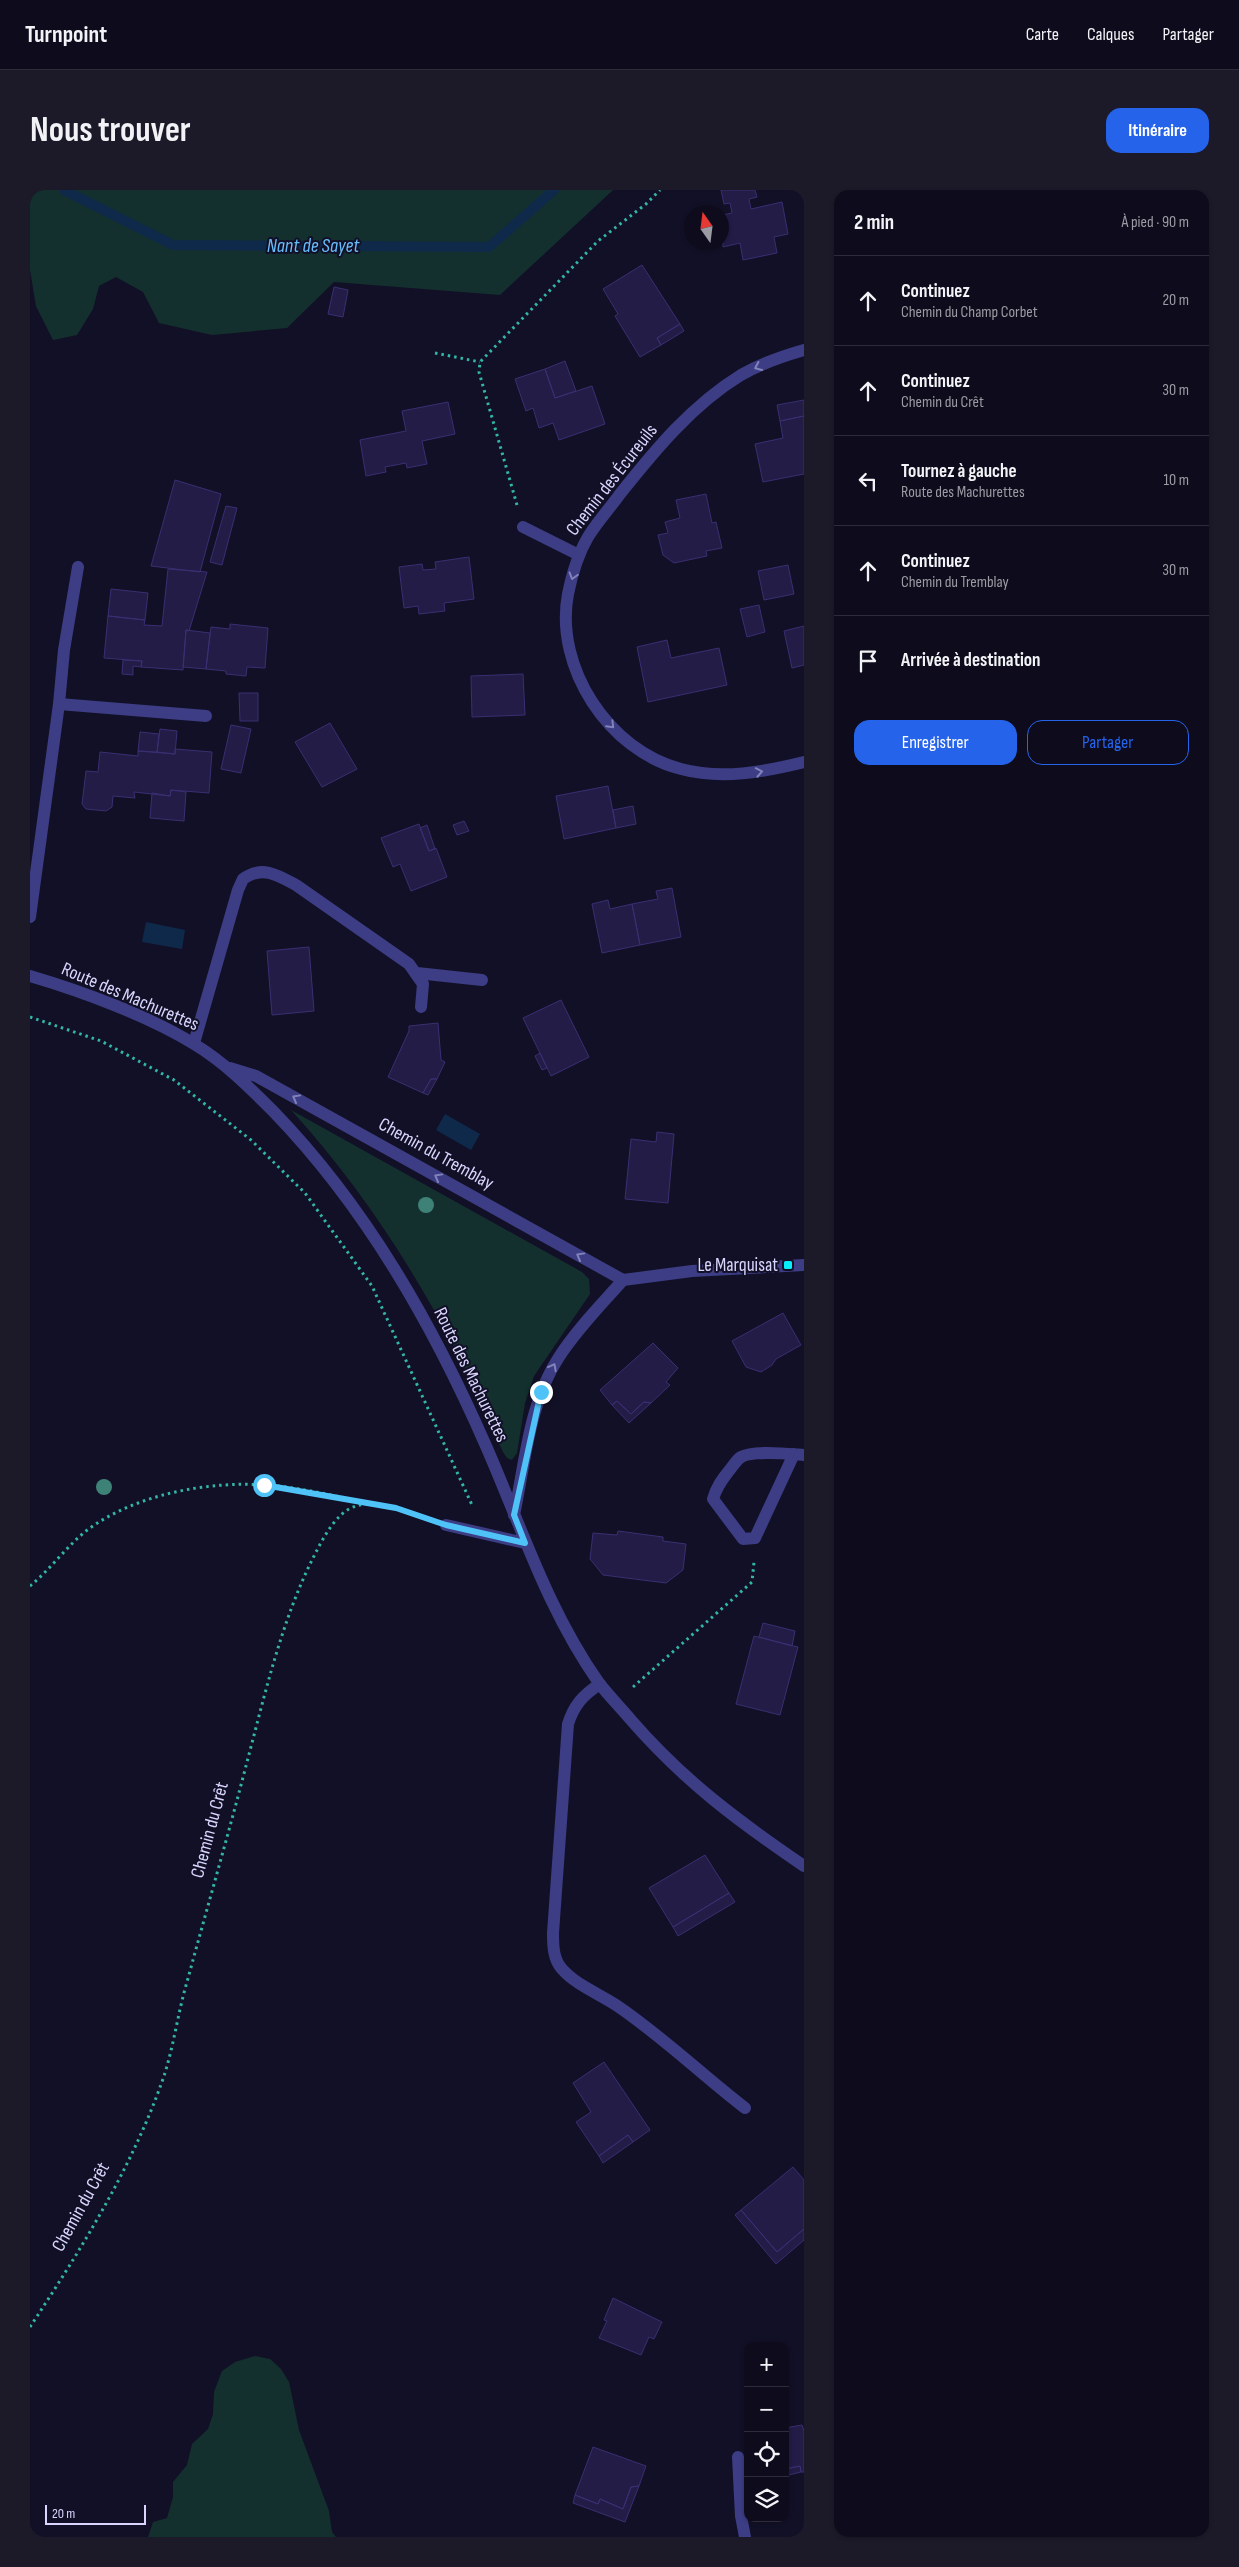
<!DOCTYPE html>
<html lang="fr">
<head>
<meta charset="utf-8">
<style>
	:root { --surface:#0e0c1c; --page:#1c1a29; --text:#f1f3f6; --muted:#9b9ba3; --line:#2e2c3b; --accent:#2563eb }
	body { margin:0; font-family:"Sofia Sans Condensed",sans-serif; background:var(--page); color:var(--text) }
	.controls { position:absolute; right:15px; bottom:15px; display:grid; overflow:hidden; border-radius:10px; box-shadow:0 1px 4px #0004 }
	.controls button { width:45px; height:45px; display:grid; place-items:center; padding:0; border:0; border-bottom:1px solid var(--line); background:var(--surface); color:var(--text); font:25px sans-serif }
	.compass { position:absolute; left:654px; top:15px; width:45px; height:45px; border-radius:50%; background:var(--surface); box-shadow:0 1px 4px #0004; rotate:346deg }
	.scale { position:absolute; left:15px; bottom:12px; width:101px; box-sizing:border-box; padding-left:5px; border:2px solid #d8d6fe; border-top:0; font-size:14px; line-height:18px; white-space:nowrap; color:#d8d6fe; -webkit-text-stroke:4px #121026; paint-order:stroke }
	.stop { position:absolute; width:15px; height:15px; margin:-11px; border:4px solid #4fc3f7; border-radius:50%; background:#fff }
	.stop.end { background:#4fc3f7; border-color:#fff; box-shadow:0 1px 5px #0008 }
	.list { margin:0; padding:0; list-style:none }
	h2 { display:flex; justify-content:space-between; align-items:center; height:65px; margin:0; padding:0 20px; font-size:21px }
	h2 small { font-size:16px; font-weight:400; color:var(--muted) }
	.list li { display:grid; grid-template-columns:32px 1fr auto; gap:15px; align-items:center; box-sizing:border-box; height:90px; padding:0 20px; border-top:1px solid var(--line) }
	.list b { display:block; font-size:19px; white-space:nowrap }
	.list p { margin:0; font-size:16px; white-space:nowrap; color:var(--muted) }
	.list em { font-size:16px; font-style:normal; color:var(--muted) }
	.actions { display:flex; gap:10px; padding:15px 20px }
	.actions a { flex:1; padding:11px 0; border:1px solid var(--accent); border-radius:15px; text-align:center; font-size:18px; color:var(--accent) }
	.actions .main { background:var(--accent); color:#fff }
	.icon { flex:none; width:28px; height:28px; fill:none; stroke:currentColor; stroke-width:2; stroke-linecap:round; stroke-linejoin:round }
	.map { position:relative; flex:none; width:774px; height:2347px; overflow:hidden; border-radius:15px }
	header { display:flex; align-items:center; gap:30px; box-sizing:border-box; height:70px; padding:0 25px; background:var(--surface); border-bottom:1px solid var(--line) }
	header strong { font-size:24px }
	nav { display:flex; gap:28px; margin-inline-start:auto; font-size:18px }
	.intro { display:flex; align-items:center; justify-content:space-between; box-sizing:border-box; height:120px; padding:0 30px }
	h1 { margin:0; font-size:35px }
	.button { padding:12px 22px; border-radius:15px; background:var(--accent); color:#fff; font-size:18px; font-weight:700 }
	main { display:flex; gap:30px; padding:0 30px }
	aside { flex:1; background:var(--surface); border-radius:15px; box-shadow:0 1px 4px #0004 }
	.map>svg:first-child { display:block }
	.green { fill:#13302e }
	.water { fill:#0f294b }
	.lines { fill:none; stroke-linecap:round; stroke-linejoin:round }
	.stream { stroke:#0f294b; stroke-width:10 }
	.building { fill:#231c47; stroke:#392f72 }
	.path { stroke:#32b6a7; stroke-width:3; stroke-dasharray:2.5 4; stroke-linecap:butt }
	.service { stroke:#3c3d84; stroke-width:12 }
	.minor { stroke:#3c3d84; stroke-width:12 }
	.tree { fill:#3e8176 }
	.oneway { stroke:#8282bb }
	.route { stroke:#4fc3f7; stroke-width:6 }
	.poi-dot { fill:#06eefa; stroke:#121026; stroke-width:2 }
	.labels { text-anchor:middle; dominant-baseline:central; stroke-width:4; stroke-linejoin:round; paint-order:stroke }
	.street-label { font-size:19px; fill:#d8d6fe; stroke:#121026 }
	.poi-label { font-size:19px; fill:#d8d6fe; stroke:#121026; text-anchor:end }
	.water-label { font-size:20px; font-style:italic; fill:#66befc; stroke:#121026 }
</style>
</head>
<body>
<header>
<strong>Turnpoint</strong>
<nav><a>Carte</a><a>Calques</a><a>Partager</a></nav>
</header>
<div class="intro"><h1>Nous trouver</h1><a class="button">Itinéraire</a></div>
<main>
<div class="map">
<svg width="774" height="2347" viewBox="0 0 774 2347">
	<rect width="100%" height="100%" fill="#121026"/>
	<path class="green" d="M0,0H583L470,105L304,92L257,138L182,145L129,133L113,102L86,87L69,96L63,119L47,145L23,150L6,116L0,80Z
		M261,920L552,1082L559,1089L560,1104L504,1186L495,1213L487,1263L482,1270L477,1268L473,1262C456,1227 441,1190 423,1155C378,1070 326,991 261,920Z
		M225,2166L240,2169L251,2179L259,2192L269,2240L299,2321L302,2342L306,2347H118L123,2332L137,2328L143,2307V2292L157,2275L162,2254L178,2239L183,2224L184,2202L192,2181L205,2172Z"/>
	<path class="water" d="M116,732L155,740L152,759L112,752Z
		M415,924L450,944L441,960L406,940Z"/>
	<g class="lines">
		<path class="stream" d="M34,0L143,55L459,57L524,0"/>
	</g>
	<path class="building" d="M691,0H725L727,7L719,9L721,19L752,12L758,44L744,47L747,63L713,70L710,53L693,57L692,25L702,23L700,13L694,14Z
		M612,75L650,134L627,148L631,155L610,167L585,126L588,124L573,99Z
		M304,97L318,100L313,127L298,124Z
		M650,134L654,141L631,155L627,148Z
		M535,171L546,201L525,208L515,179Z
		M515,179L525,208L562,196L575,234L529,250L523,233L509,238L503,218L496,221L485,189Z
		M774,210V226L750,231L747,215Z
		M418,212L425,244L392,251L397,274L377,278L376,273L355,277L356,282L336,286L330,250L376,241L372,221Z
		M774,226V284L733,292L725,254L753,248L750,231Z
		M145,290L191,304L170,382L121,376Z
		M676,304L682,333L686,332L692,358L676,361L677,366L644,373L633,365L628,345L638,343L635,332L650,328L646,310Z
		M196,316L207,318L192,375L180,372Z
		M439,367L444,409L414,413L415,421L389,424L388,416L374,418L369,377L392,374L393,380L406,379L405,372Z
		M758,375L764,404L734,410L728,381Z
		M138,379L177,382L159,441L156,440L153,480L111,477L112,471L74,468L78,426L115,430L114,435L132,436Z
		M81,399L118,403L115,430L78,426Z
		M729,415L735,442L717,447L710,419Z
		M200,434L238,438L235,478L217,477L216,486L196,484V481L176,479L181,437L200,439Z
		M774,436V475L762,478L754,441Z
		M156,440L180,443L176,479L153,477Z
		M637,450L641,468L689,458L697,495L618,512L607,457Z
		M93,470L112,471L111,477L103,476V485L92,484Z
		M493,484L495,525L442,527L441,486Z
		M209,503H228V531H210Z
		M300,533L327,579L292,597L265,552Z
		M201,535L221,539L211,583L191,579Z
		M130,539L147,541L145,564L127,562Z
		M110,542L129,544L127,562L108,561Z
		M145,559L182,562L179,603L141,600L140,606L104,602L105,608L83,606L82,617L76,621L56,619L52,614L56,581L68,582L70,562L108,566V561L145,564Z
		M578,596L586,638L534,649L526,606Z
		M141,600L156,602L154,631L120,628L122,603L140,606Z
		M603,616L606,634L586,638L583,620Z
		M434,631L439,641L427,645L423,635Z
		M389,634L399,661L406,658L417,687L381,701L370,674L363,677L351,648Z
		M397,635L405,659L399,661L390,638Z
		M642,698L651,747L610,755L602,714L628,709L626,701Z
		M578,710L580,719L602,714L610,755L572,763L562,714Z
		M279,757L284,821L242,825L237,761Z
		M531,810L559,867L521,886L493,828Z
		M408,833L411,870L415,872L407,889H401L393,903L358,887L379,841V836Z
		M510,863L517,878L512,880L505,866Z
		M401,889H407L398,905L393,903Z
		M627,942L644,944L638,1013L595,1009L601,949L626,952Z
		M753,1123L771,1155L746,1169L742,1175L731,1182L716,1177L702,1151Z
		M623,1153L648,1178L636,1192L640,1195L621,1213L614,1212L601,1224L587,1211L582,1215L570,1200Z
		M587,1211L601,1224L614,1212L621,1213L599,1233L582,1215Z
		M588,1341L633,1347V1351L656,1354L653,1380L636,1393L573,1385L560,1369L563,1343L587,1345Z
		M733,1433L765,1441L762,1456L729,1447Z
		M724,1446L768,1457L750,1525L706,1514Z
		M675,1665L699,1703L643,1737L619,1698Z
		M699,1703L705,1712L648,1746L643,1737Z
		M574,1872L620,1940L603,1952L598,1945L569,1966L546,1932L561,1922L543,1893Z
		M598,1945L603,1952L573,1973L569,1966Z
		M763,1977L774,1990V2039L747,2062L711,2020Z
		M711,2020L747,2062L774,2039V2050L746,2074L705,2025Z
		M583,2108L632,2132L624,2149L619,2147L611,2165L569,2148L577,2131L574,2130Z
		M772,2235L774,2241V2282H771L770,2276L755,2279V2238Z
		M563,2257L616,2276L609,2296L601,2297L593,2319L570,2309L568,2314L545,2305Z
		M770,2276L771,2282L755,2286V2279Z
		M609,2296L595,2332L543,2313L545,2305L568,2314L570,2309L593,2319L601,2297Z"/>
	<g class="lines">
		<path class="path" d="M405,163L450,172
			M487,315L449,182L450,172L568,51L616,14L630,0
			M0,827L71,851L144,890L221,950L275,1003L342,1096L442,1315
			M0,1396C22,1378 38,1354 60,1338C108,1304 178,1291 235,1295C269,1297 303,1306 336,1312
			M603,1497L722,1392L724,1372
			M0,2137C52,2058 103,1976 134,1886C144,1855 148,1822 157,1792C177,1718 198,1646 217,1572C235,1504 251,1433 282,1370C290,1354 299,1336 311,1325C334,1303 368,1319 393,1327"/>
		<path class="service" d="M493,337L549,365
			M29,514L34,460L48,377
			M0,727L29,514L176,526
			M387,783L452,790
			M164,853L208,700L213,689C232,675 248,685 266,695L379,774L393,794L391,817
			M764,1264L725,1348L713,1349L683,1309C686,1298 691,1291 698,1282C702,1278 706,1270 711,1267C723,1260 760,1264 774,1265
			M570,1494C553,1505 544,1515 538,1534L523,1743C523,1755 523,1769 532,1779C546,1795 568,1803 586,1815C632,1846 671,1884 715,1918"/>
		<path class="minor" d="M774,160C753,166 730,174 711,185C662,215 625,260 590,304C580,318 567,332 558,347C548,364 542,384 538,404C524,477 579,561 651,579C692,590 733,582 774,572
			M0,786C51,801 119,826 164,854C194,872 219,897 243,921C336,1017 403,1135 456,1256C492,1338 517,1419 569,1493C579,1506 591,1518 601,1530C654,1591 708,1631 774,1676
			M200,878L226,886L593,1090
			M484,1325C495,1274 499,1212 529,1167C547,1139 571,1115 593,1090L662,1081L774,1075
			M416,1335L495,1353
			M708,2267L711,2326L715,2347"/>
	</g>
	<g class="tree">
		<circle cx="396" cy="1015" r="8"/>
		<circle cx="74" cy="1297" r="8"/>
	</g>
	<defs><path id="oneway-chevron" d="M-2-3.5L2.5 0L-2 3.5" fill="none" stroke-width="1.6" stroke-linecap="round" stroke-linejoin="round" transform="scale(1.25)"/></defs>
	<g class="oneway">
		<use href="#oneway-chevron" transform="translate(728 177) rotate(155)"/>
		<use href="#oneway-chevron" transform="translate(543 386) rotate(106)"/>
		<use href="#oneway-chevron" transform="translate(581 535) rotate(45)"/>
		<use href="#oneway-chevron" transform="translate(729 582) rotate(-11)"/>
		<use href="#oneway-chevron" transform="translate(266 908) rotate(-151)"/>
		<use href="#oneway-chevron" transform="translate(408 987) rotate(-151)"/>
		<use href="#oneway-chevron" transform="translate(550 1066) rotate(-151)"/>
		<use href="#oneway-chevron" transform="translate(523 1177) rotate(-62)"/>
	</g>
	<g class="lines">
		<path class="route" d="M234,1295L366,1318L416,1335L495,1353L484,1325L511,1202"/>
	</g>
	<rect class="poi-dot" x="753" y="1070" width="10" height="10" rx="2.5"/>
	<g class="labels">
		<g class="street-label">
			<text transform="translate(582 290) rotate(-52)">Chemin des Écureuils</text>
			<text transform="translate(100 807) rotate(23)">Route des Machurettes</text>
			<text transform="translate(406 964) rotate(29)">Chemin du Tremblay</text>
			<text transform="translate(441 1185) rotate(64)">Route des Machurettes</text>
			<text transform="translate(180 1640) rotate(-75)">Chemin du Crêt</text>
			<text transform="translate(51 2017) rotate(-61)">Chemin du Crêt</text>
		</g>
		<g class="poi-label">
			<text x="748" y="1075">Le Marquisat</text>
		</g>
		<g class="water-label">
			<text x="283" y="56">Nant de Sayet</text>
		</g>
	</g>
</svg>
<div class="controls">
<button>+</button>
<button>−</button>
<button><svg class="icon" aria-label="locate" viewBox="0 0 24 24"><circle cx="12" cy="12" r="6"/><path d="M12 2v4M12 18v4M2 12h4M18 12h4"/></svg></button>
<button><svg class="icon" aria-label="layers" viewBox="0 0 24 24"><path d="M12 4l9 5-9 5-9-5zM3 14l9 5 9-5"/></svg></button>
</div>
<svg class="compass" viewBox="-18 -18 36 36"><path d="M0-13l5 13h-10z" fill="#e53935"/><path d="M0 13l5-13h-10z" fill="#9b9ba3"/></svg>
<div class="scale">20 m</div>
<div class="stop" style="left:234px;top:1295px"></div>
<div class="stop end" style="left:511px;top:1202px"></div>
</div>
<aside>
<h2>2 min<small>À pied · 90 m</small></h2>
<ul class="list">
<li><svg class="icon" aria-label="ahead" viewBox="0 0 24 24"><path d="M12 20V5M6 11l6-6 6 6"/></svg><div><b>Continuez</b><p>Chemin du Champ Corbet</p></div><em>20 m</em></li>
<li><svg class="icon" aria-label="ahead" viewBox="0 0 24 24"><path d="M12 20V5M6 11l6-6 6 6"/></svg><div><b>Continuez</b><p>Chemin du Crêt</p></div><em>30 m</em></li>
<li><svg class="icon" aria-label="left" viewBox="0 0 24 24"><path d="M17 20v-9H6M10 6l-5 5 5 5"/></svg><div><b>Tournez à gauche</b><p>Route des Machurettes</p></div><em>10 m</em></li>
<li><svg class="icon" aria-label="ahead" viewBox="0 0 24 24"><path d="M12 20V5M6 11l6-6 6 6"/></svg><div><b>Continuez</b><p>Chemin du Tremblay</p></div><em>30 m</em></li>
<li><svg class="icon" aria-label="arrive" viewBox="0 0 24 24"><path d="M6 21V4h12l-3 4 3 4H6"/></svg><div><b>Arrivée à destination</b></div></li>
</ul>
<div class="actions"><a class="main">Enregistrer</a><a>Partager</a></div>
</aside>
</main>
</body>
</html>
